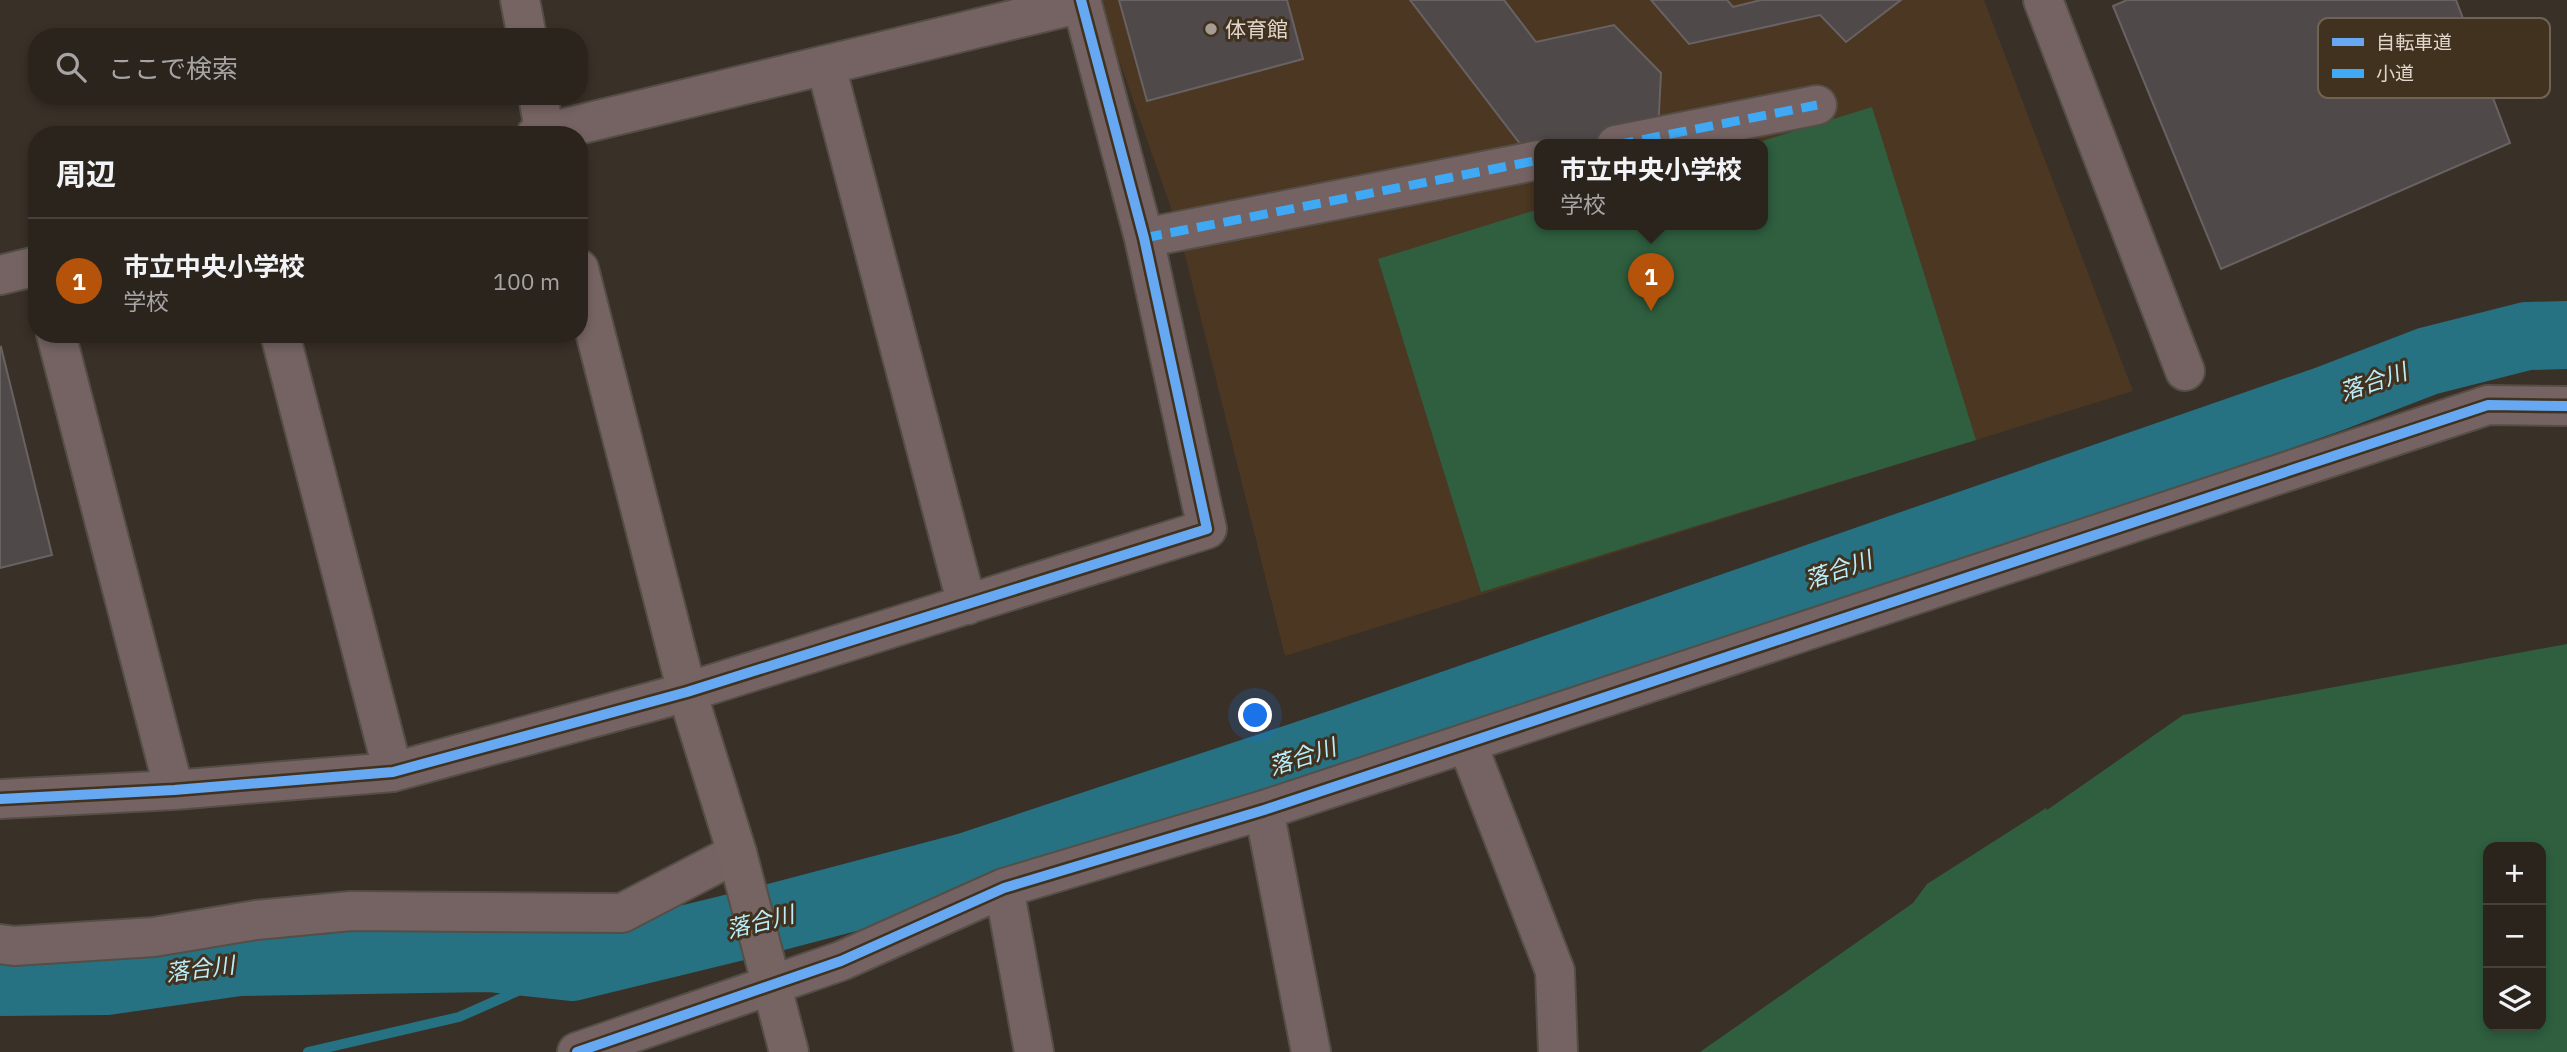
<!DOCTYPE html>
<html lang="ja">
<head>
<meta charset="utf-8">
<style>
	:root { --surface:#2b241d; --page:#37302a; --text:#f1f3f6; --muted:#a6a4a4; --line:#47413b; --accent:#b45309 }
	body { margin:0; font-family:"IBM Plex Sans","Noto Sans JP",sans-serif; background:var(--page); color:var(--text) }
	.controls { position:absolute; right:21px; bottom:21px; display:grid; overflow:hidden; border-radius:14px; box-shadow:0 4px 10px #0003 }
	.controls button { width:63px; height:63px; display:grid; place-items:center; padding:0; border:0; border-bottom:2px solid var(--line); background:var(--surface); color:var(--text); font:35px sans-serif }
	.you { position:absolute; left:1256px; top:716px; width:24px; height:24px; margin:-18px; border:5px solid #fff; border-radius:50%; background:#1a73e8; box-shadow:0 0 0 10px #1a73e833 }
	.badge { display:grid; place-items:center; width:46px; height:46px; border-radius:50%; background:var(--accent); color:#fff; font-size:23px; font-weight:700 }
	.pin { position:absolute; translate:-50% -58px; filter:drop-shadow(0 2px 4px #0008) }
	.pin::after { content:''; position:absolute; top:37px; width:24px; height:21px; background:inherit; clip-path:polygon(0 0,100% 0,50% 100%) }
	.popup { position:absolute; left:1534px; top:139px; width:234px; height:91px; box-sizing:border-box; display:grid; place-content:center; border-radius:14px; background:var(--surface); filter:drop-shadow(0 2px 5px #0005); font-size:23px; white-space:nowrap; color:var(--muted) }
	.popup b { font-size:26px; color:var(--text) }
	.popup::after { content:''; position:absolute; left:50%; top:100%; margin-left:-14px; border:14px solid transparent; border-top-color:var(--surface) }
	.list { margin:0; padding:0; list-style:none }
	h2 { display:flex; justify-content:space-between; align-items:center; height:91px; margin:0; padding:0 28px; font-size:30px }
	h2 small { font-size:23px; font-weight:400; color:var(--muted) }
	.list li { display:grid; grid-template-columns:46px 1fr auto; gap:21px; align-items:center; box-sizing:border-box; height:126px; padding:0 28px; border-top:2px solid var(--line) }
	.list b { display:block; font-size:26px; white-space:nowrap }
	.list p { margin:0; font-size:23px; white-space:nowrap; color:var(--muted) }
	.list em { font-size:23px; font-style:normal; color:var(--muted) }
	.icon { flex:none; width:38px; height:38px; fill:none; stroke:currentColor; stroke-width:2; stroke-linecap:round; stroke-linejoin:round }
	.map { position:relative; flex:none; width:2567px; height:1052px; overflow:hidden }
	.search { position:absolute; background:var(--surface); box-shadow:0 4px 10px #0003; left:28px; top:28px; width:560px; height:77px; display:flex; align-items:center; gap:18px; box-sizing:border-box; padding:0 24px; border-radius:28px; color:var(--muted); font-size:26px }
	.panel { position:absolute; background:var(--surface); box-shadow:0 4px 10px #0003; left:28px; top:126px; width:560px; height:217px; border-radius:28px }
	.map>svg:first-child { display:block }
	.built { fill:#4b3722; fill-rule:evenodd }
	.green { fill:#2f5f3f; fill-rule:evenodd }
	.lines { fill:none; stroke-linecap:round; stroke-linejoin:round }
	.stream { stroke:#267283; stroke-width:10 }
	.river { stroke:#267283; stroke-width:68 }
	.building { fill:#504949; stroke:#696262; stroke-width:2 }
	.street-casing { stroke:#554e46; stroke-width:42 }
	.secondary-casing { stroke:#554e46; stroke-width:42 }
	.street { stroke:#746362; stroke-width:38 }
	.secondary { stroke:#766462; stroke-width:38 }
	.quiet { stroke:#3fa9f5; stroke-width:9; stroke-dasharray:18 9; stroke-linecap:butt }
	.cycleway-casing { stroke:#41311f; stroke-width:15 }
	.cycleway { stroke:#66a8f1; stroke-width:10 }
	.poi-dot { fill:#a69c92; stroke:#41311f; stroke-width:2.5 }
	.labels { text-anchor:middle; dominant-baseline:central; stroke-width:6; stroke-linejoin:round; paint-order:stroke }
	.poi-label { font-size:21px; fill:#e0d6cb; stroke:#41311f; text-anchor:start }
	.water-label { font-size:23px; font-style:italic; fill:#bbedfa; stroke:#41311f }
	.key { fill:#41311f; stroke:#716353; stroke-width:2 }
	.key-label { font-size:19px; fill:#e0d6cb }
</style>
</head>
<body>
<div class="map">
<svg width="2567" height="1052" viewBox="0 0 2567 1052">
	<rect width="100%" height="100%" fill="#393027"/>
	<path class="built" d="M1098,0H1984L2133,391L1285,656L1179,231ZM1539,145H1763V225H1539Z"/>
	<path class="green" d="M1872,107L1976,440L1481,592L1378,259L1539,209V225H1763V145H1749Z
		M2567,644V1052H1700L1913,903L1927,884L2046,808L2047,810L2183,715ZM2488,847H2541V1026H2488Z"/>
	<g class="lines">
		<path class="stream" d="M308,1052L459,1017L572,967"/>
		<path class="river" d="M0,982L106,981L238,962L490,958L572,967L757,922L966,867L1349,740L2329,399L2428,361L2527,336L2567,335"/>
	</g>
	<path class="building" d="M1119,0H1287L1303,59L1147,101Z
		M1410,0H1504L1536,42L1614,25L1661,73L1658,132L1605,145H1539L1534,162Z
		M1651,0H1727L1733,7L1761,0H1901L1846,42L1820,15L1689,44Z
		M2127,0H2456L2510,143L2221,269L2113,6Z
		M1,347L52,555L0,568V348Z"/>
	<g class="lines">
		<defs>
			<path id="street" d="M2043,0L2185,371
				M826,66L967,605
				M536,135L1082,3
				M1616,145L1817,105
				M1144,238L1539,160
				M0,275L37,266
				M56,334L174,790
				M280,334L393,772
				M1467,743L1555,971L1558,1052
				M0,799L174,790L393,772L687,692L1207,529L1144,238L1081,0
				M1264,810L1311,1052
				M1004,888L1034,1052
				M0,944L14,946L154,937L256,920L351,911L622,913L737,853
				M577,1052L841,961L1004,888L1264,810L2488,405L2567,406"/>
			<path id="secondary" d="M520,0L527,37
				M538,96L545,135
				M579,269L687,692L737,853L789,1052"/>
		</defs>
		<use href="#street" class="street-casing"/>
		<use href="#secondary" class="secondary-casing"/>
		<use href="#street" class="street"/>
		<use href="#secondary" class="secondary"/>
		<path class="quiet" d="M1616,145L1817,105
			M1144,238L1539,160"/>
		<defs>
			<path id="cycleway" d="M0,799L174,790L393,772L687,692L1207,529L1144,238L1081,0
				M577,1052L841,961L1004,888L1264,810L2488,405L2567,406"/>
		</defs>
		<use href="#cycleway" class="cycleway-casing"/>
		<use href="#cycleway" class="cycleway"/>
	</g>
	<circle class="poi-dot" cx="1211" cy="29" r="7"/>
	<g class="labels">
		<g class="poi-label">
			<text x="1225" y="29">体育館</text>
		</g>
		<g class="water-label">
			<text transform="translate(2373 381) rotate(-19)">落合川</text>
			<text transform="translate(1838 569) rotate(-19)">落合川</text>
			<text transform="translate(1302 756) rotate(-18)">落合川</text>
			<text transform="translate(760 921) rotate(-14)">落合川</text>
			<text transform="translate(200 968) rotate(-7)">落合川</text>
		</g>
	</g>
	<rect x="2318" y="18" width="232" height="80" rx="10" class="key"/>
	<rect x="2332" y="38" width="32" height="8" fill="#66a8f1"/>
	<rect x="2332" y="69" width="32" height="9" fill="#3fa9f5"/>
	<g class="key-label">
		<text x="2376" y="49">自転車道</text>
		<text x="2376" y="80">小道</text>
	</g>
</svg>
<div class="controls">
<button>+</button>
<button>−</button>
<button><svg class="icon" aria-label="layers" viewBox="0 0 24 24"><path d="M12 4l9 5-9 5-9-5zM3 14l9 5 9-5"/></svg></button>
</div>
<div class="you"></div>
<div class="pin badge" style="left:1651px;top:311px">1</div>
<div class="popup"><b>市立中央小学校</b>学校</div>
<div class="search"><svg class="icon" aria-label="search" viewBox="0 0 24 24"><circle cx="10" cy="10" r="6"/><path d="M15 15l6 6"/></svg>ここで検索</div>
<section class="panel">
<h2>周辺<small></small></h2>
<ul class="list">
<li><span class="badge">1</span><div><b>市立中央小学校</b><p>学校</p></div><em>100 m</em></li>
</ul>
</section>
</div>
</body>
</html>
